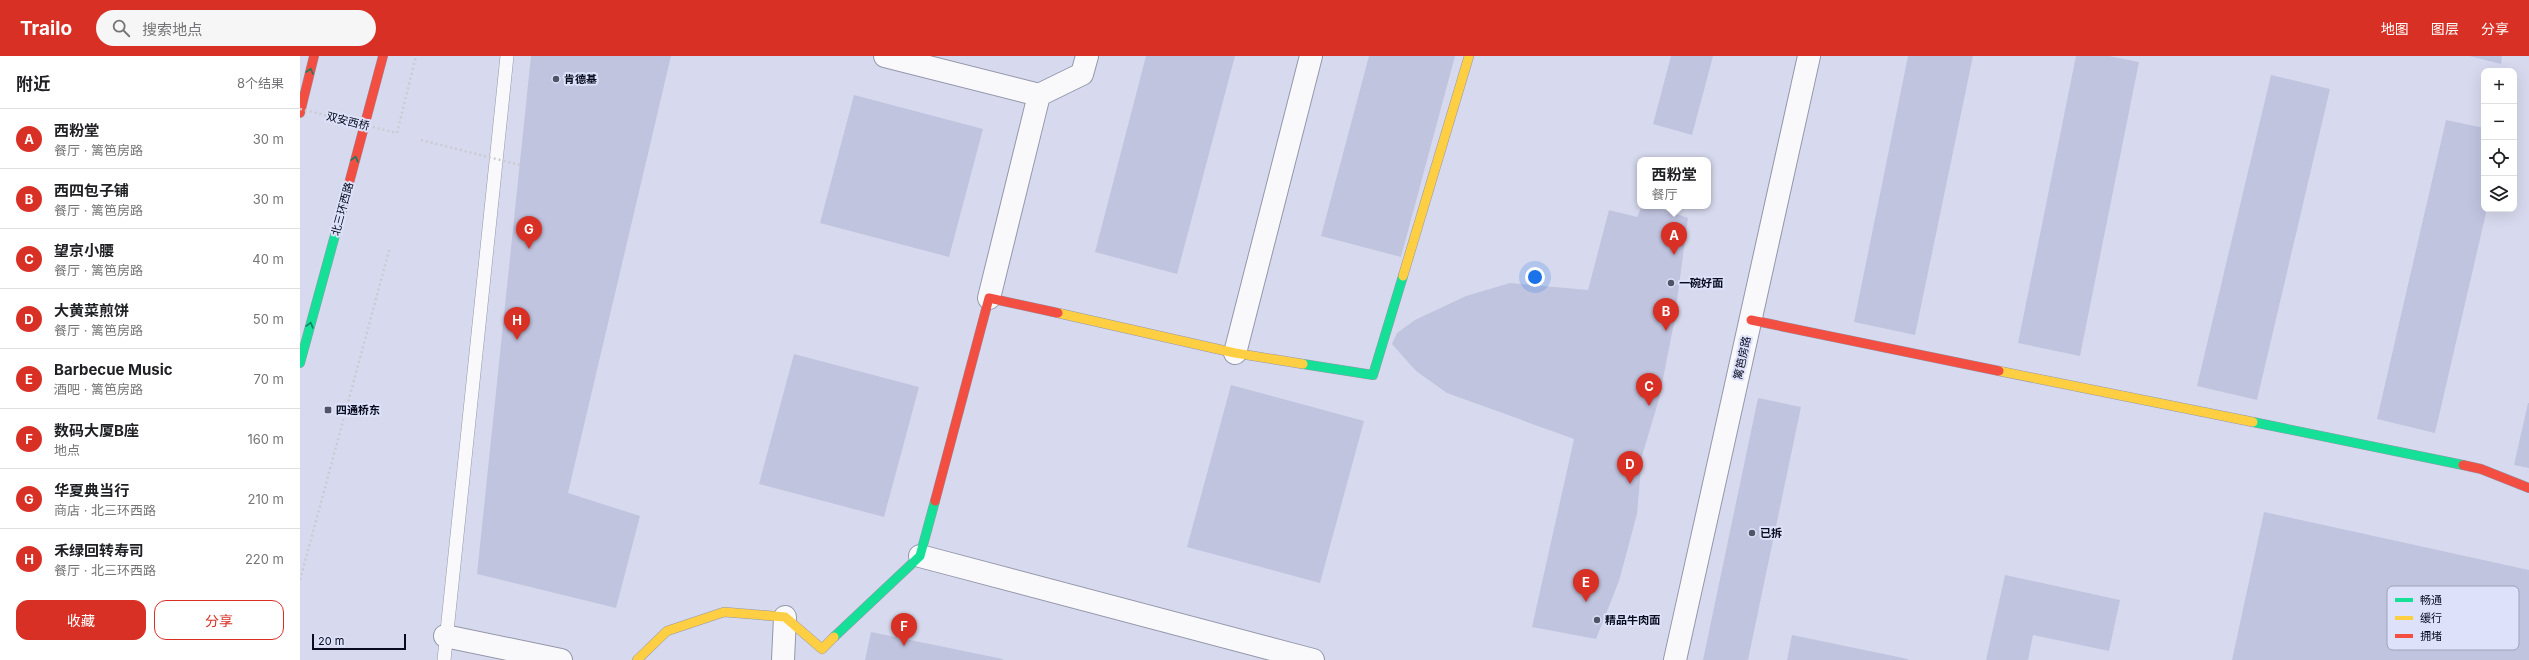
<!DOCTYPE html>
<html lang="zh">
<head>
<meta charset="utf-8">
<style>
	:root { --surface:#fff; --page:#f6f6f6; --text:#202124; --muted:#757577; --line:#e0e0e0; --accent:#d93025 }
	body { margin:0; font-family:Inter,"Noto Sans SC",sans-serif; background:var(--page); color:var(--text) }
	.controls { position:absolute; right:12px; top:12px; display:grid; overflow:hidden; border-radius:8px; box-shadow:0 4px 16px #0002 }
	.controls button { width:36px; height:36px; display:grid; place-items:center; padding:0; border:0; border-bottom:1px solid var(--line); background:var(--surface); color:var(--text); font:20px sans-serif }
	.scale { position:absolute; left:12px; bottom:10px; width:94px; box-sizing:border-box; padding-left:4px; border:2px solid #090b1f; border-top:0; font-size:11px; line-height:14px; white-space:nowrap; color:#090b1f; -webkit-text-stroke:3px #dde2fa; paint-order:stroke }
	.you { position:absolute; left:1235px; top:221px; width:14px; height:14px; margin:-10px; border:3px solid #fff; border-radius:50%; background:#1a73e8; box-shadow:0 0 0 6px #1a73e833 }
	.badge { display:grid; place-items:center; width:26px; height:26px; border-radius:50%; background:var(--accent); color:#fff; font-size:13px; font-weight:700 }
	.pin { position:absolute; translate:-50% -33px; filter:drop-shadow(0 1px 2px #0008) }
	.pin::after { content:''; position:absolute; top:21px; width:14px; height:12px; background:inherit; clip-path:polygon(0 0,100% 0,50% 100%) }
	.popup { position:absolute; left:1337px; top:101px; width:74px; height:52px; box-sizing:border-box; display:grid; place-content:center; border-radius:8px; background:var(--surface); filter:drop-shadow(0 1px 3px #0005); font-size:13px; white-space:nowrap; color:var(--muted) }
	.popup b { font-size:15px; color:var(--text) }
	.popup::after { content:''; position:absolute; left:50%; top:100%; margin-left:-8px; border:8px solid transparent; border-top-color:var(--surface) }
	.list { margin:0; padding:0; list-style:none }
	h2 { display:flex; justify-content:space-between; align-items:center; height:52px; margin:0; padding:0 16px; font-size:17px }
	h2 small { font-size:13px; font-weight:400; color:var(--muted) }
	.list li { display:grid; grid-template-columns:26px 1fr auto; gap:12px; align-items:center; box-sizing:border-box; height:60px; padding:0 16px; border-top:1px solid var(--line) }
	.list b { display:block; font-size:15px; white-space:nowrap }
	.list p { margin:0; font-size:13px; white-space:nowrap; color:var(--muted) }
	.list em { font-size:13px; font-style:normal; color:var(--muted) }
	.actions { display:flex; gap:8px; padding:12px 16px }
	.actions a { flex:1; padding:9px 0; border:1px solid var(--accent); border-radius:12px; text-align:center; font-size:14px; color:var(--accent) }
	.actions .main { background:var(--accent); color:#fff }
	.icon { flex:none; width:22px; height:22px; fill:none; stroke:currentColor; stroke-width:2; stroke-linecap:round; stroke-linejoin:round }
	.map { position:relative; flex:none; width:2229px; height:604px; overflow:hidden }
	header { display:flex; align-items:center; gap:24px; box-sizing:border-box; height:56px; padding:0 20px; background:var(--accent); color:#fff }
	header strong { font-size:19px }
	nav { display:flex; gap:22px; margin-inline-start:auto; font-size:14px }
	.search { width:280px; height:36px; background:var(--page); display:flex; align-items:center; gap:10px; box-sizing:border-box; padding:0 14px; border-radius:22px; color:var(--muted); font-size:15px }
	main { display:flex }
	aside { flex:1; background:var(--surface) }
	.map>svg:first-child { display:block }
	.building { fill:#c1c4df }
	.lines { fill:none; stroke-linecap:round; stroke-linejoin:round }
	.lane-casing { stroke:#9497aa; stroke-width:14 }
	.street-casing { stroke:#9497aa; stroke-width:24 }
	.fast-casing { stroke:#9497aa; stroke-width:10 }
	.slow-casing { stroke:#9497aa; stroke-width:10 }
	.jam-casing { stroke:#9497aa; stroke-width:10 }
	.path { stroke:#cacbd1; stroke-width:2.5; stroke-dasharray:2 3; stroke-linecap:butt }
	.lane { stroke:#f9f9fc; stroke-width:13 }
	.street { stroke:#f9f9fc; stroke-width:22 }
	.fast { stroke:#16e098; stroke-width:9 }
	.slow { stroke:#ffcf43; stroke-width:9 }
	.jam { stroke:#f24e42; stroke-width:9 }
	.path-bridge { stroke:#cacbd1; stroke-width:2.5; stroke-dasharray:2 3; stroke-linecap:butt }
	.oneway { stroke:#108062 }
	.poi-dot { fill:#515367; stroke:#dde2fa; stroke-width:1.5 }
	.labels { text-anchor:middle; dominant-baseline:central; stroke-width:4; stroke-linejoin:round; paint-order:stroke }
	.poi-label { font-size:11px; font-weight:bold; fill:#090b1f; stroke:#dde2fa; text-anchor:start }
	.street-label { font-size:11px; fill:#090b1f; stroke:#dde2fa }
	.key { fill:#dde2fa; stroke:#9da2b8; stroke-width:1 }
	.key-label { font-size:11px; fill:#090b1f }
</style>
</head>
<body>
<header>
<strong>Trailo</strong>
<div class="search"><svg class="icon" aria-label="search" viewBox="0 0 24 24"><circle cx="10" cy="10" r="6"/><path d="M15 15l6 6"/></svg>搜索地点</div>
<nav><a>地图</a><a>图层</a><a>分享</a></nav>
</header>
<main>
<aside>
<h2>附近<small>8个结果</small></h2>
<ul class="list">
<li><span class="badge">A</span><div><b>西粉堂</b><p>餐厅 · 篱笆房路</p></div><em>30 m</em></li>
<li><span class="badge">B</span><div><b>西四包子铺</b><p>餐厅 · 篱笆房路</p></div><em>30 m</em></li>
<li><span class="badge">C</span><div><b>望京小腰</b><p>餐厅 · 篱笆房路</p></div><em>40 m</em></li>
<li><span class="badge">D</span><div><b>大黄菜煎饼</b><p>餐厅 · 篱笆房路</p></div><em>50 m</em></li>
<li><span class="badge">E</span><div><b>Barbecue Music</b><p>酒吧 · 篱笆房路</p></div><em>70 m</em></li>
<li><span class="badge">F</span><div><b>数码大厦B座</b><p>地点</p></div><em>160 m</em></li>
<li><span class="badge">G</span><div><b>华夏典当行</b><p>商店 · 北三环西路</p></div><em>210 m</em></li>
<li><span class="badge">H</span><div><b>禾绿回转寿司</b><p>餐厅 · 北三环西路</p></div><em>220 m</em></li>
</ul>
<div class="actions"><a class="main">收藏</a><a>分享</a></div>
</aside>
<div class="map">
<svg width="2229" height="604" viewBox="0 0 2229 604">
	<rect width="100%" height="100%" fill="#d7daee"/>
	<path class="building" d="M231,0H371L268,437L340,460L316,552L177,518Z
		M846,0H935L877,218L795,196Z
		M1069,0H1155L1101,201L1021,180Z
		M1371,0H1413L1392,79L1353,68Z
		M1608,0H1673L1615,279L1554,266Z
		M1776,0H1809L1839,6L1780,300L1718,287Z
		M2169,0H2202L2201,8Z
		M1971,19L2030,33L1957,344L1897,330Z
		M554,39L683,73L649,201L520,167Z
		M2146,64L2184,72V153H2187L2135,377L2077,363Z
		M1342,150H1353L1388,162L1374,267L1359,343L1342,400L1337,458L1319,525L1296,583L1232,571L1274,383L1147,337L1116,315L1092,288L1097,277L1115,264L1166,240L1210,227L1288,234L1309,154L1337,161Z
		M494,298L619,331L584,461L459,428Z
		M931,329L1064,365L1020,527L887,491Z
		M1458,342L1501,351L1448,604H1403Z
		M2228,347H2229V412L2214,409Z
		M1964,456L2229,514V604H1932Z
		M1705,519L1820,544L1809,595L1733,579L1728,604H1686Z
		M571,576L703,603V604H565Z
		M1492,579L1608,603V604H1487Z"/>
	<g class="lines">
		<defs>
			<path id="lane" d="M144,604L207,0"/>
			<path id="street" d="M585,0L739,39
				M689,242L739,39L782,18L787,0
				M935,297L1011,0
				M620,500L1013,604
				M145,580L261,604
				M483,604L485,561
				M1375,604L1509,0"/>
			<path id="fast" d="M0,307L40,161
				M1003,308L1073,319L1103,220
				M1953,366L2163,409
				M534,581L620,500L635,445"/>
			<path id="slow" d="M1103,220L1169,0
				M758,257L935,297L1003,308
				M1699,315L1953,366
				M337,604L367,575L424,556L485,561L522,593L534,581"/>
			<path id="jam" d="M0,57L14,0
				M40,161L83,0
				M1451,264L1699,315
				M2163,409L2181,413L2229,432
				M635,445L689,242L758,257"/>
		</defs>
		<use href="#lane" class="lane-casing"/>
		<use href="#street" class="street-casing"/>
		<use href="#fast" class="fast-casing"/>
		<use href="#slow" class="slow-casing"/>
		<use href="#jam" class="jam-casing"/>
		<path class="path" d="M97,77L116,0
			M0,524L90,191"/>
		<use href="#lane" class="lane"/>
		<use href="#street" class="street"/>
		<use href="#fast" class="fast"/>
		<use href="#slow" class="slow"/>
		<use href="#jam" class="jam"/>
		<path class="path-bridge" d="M0,53L97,77
			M121,84L220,109"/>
	</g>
	<defs><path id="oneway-chevron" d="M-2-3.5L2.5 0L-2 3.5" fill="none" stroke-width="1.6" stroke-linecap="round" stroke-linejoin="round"/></defs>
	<g class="oneway">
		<use href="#oneway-chevron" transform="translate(10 15) rotate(-76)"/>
		<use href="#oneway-chevron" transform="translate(55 103) rotate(-75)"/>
		<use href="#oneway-chevron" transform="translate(10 269) rotate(-75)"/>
	</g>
	<g class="poi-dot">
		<circle cx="256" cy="23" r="4"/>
		<circle cx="1371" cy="227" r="4"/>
		<rect x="24" y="350" width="8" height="8" rx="2"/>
		<circle cx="1452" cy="477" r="4"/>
		<circle cx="1297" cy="564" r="4"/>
	</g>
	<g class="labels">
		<g class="poi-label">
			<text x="264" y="23">肯德基</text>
			<text x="1379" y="227">一碗好面</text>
			<text x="36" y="354">四通桥东</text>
			<text x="1460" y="477">已拆</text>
			<text x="1305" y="564">精品牛肉面</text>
		</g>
		<g class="street-label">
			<text transform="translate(48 65) rotate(14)">双安西桥</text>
			<text transform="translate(42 153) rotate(-75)">北三环西路</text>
			<text transform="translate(1442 302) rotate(-78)">篱笆房路</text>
		</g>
	</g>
	<rect x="2087" y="530" width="132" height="64" rx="6" class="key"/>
	<rect x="2095" y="542" width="18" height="4" fill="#16e098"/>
	<rect x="2095" y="560" width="18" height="4" fill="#ffcf43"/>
	<rect x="2095" y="578" width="18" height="4" fill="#f24e42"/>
	<g class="key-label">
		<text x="2120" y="548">畅通</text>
		<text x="2120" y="566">缓行</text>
		<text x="2120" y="584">拥堵</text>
	</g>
</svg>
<div class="controls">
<button>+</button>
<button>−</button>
<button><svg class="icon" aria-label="locate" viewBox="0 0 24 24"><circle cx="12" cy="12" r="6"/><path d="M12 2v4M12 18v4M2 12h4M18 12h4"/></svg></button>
<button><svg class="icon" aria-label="layers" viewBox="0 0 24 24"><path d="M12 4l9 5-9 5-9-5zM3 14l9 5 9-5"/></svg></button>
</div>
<div class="scale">20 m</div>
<div class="you"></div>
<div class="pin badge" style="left:1374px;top:199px">A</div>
<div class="popup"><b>西粉堂</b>餐厅</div>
<div class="pin badge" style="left:1366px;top:275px">B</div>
<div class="pin badge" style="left:1349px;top:350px">C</div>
<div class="pin badge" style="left:1330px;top:428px">D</div>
<div class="pin badge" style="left:1286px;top:546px">E</div>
<div class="pin badge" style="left:604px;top:590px">F</div>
<div class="pin badge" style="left:229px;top:193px">G</div>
<div class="pin badge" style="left:217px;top:284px">H</div>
</div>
</main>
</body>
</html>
